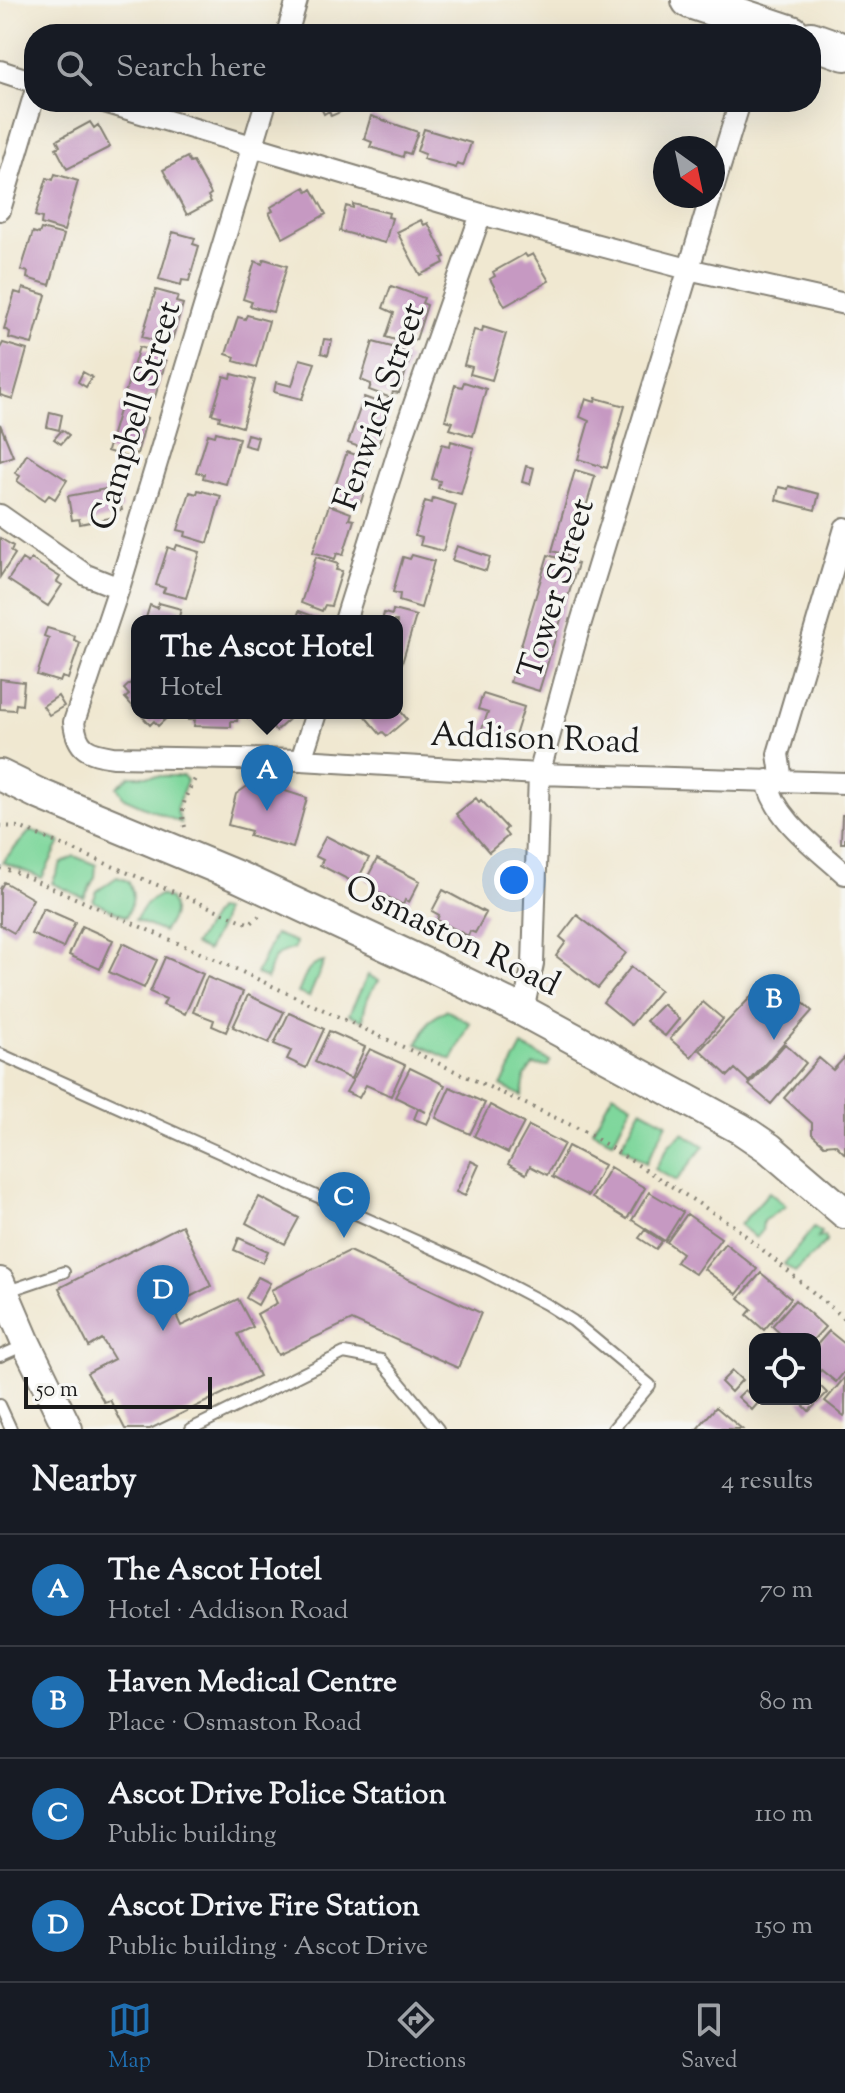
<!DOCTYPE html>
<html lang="en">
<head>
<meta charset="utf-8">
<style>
	:root { --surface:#171b24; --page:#242831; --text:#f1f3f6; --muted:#9ea1a6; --line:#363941; --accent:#1f6fb2 }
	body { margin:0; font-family:"Sorts Mill Goudy",serif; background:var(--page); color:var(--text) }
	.controls { position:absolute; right:24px; bottom:24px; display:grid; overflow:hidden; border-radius:16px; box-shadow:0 8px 32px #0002 }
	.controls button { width:72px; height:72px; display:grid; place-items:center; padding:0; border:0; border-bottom:2px solid var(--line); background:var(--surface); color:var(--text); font:40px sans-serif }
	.compass { position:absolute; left:653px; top:136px; width:72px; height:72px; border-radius:50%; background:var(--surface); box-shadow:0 8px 32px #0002; rotate:147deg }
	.scale { position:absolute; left:24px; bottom:20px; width:188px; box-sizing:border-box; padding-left:8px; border:4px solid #1c1c1c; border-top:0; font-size:22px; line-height:28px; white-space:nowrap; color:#1c1c1c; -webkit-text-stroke:6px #f6f6f2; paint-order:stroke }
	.you { position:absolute; left:514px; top:880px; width:28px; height:28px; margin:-20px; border:6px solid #fff; border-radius:50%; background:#1a73e8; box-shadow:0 0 0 12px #1a73e833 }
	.badge { display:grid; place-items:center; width:52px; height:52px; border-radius:50%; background:var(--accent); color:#fff; font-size:26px; font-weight:700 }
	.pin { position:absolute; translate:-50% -66px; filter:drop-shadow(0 2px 4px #0008) }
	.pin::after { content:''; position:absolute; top:42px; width:28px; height:24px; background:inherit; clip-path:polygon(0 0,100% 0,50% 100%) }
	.popup { position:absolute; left:131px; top:615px; width:272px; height:104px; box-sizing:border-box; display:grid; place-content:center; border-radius:16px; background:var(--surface); filter:drop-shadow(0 2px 6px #0005); font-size:26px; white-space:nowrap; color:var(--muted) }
	.popup b { font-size:30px; color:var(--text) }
	.popup::after { content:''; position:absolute; left:50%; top:100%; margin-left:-16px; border:16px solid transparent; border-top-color:var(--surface) }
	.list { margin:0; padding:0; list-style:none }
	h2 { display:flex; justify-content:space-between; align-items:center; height:104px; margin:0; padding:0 32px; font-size:34px }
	h2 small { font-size:26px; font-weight:400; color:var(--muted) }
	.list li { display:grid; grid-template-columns:52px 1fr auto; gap:24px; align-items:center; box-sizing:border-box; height:112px; padding:0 32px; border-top:2px solid var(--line) }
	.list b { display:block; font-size:30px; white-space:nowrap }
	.list p { margin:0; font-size:26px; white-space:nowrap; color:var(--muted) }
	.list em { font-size:26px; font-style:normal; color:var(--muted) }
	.icon { flex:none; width:44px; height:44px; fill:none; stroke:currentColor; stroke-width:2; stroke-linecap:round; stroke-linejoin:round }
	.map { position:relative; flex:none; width:845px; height:1429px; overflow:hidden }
	.search { position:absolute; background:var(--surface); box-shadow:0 8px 32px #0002; left:24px; right:24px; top:24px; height:88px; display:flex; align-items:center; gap:20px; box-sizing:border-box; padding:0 28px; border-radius:32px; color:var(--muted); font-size:30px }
	.sheet { height:552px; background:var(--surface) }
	nav { display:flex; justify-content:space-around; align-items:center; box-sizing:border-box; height:112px; border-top:2px solid var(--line); background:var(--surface); font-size:22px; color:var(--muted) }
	nav a { display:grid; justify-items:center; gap:4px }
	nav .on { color:var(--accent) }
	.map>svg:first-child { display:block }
	.green { fill:#7fd79c; stroke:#4e7a5c; stroke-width:2 }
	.building { fill:#c699c2 }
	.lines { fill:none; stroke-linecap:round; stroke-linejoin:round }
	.lane-casing { stroke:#868276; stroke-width:14 }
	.street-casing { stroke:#868276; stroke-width:24 }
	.secondary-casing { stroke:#868276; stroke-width:32 }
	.primary-casing { stroke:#868276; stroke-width:34 }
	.highway-casing { stroke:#868276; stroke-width:40 }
	.path { stroke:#868276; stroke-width:4; stroke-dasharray:2 6; stroke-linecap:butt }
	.lane { stroke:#fff; stroke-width:10 }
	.street { stroke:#fff; stroke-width:20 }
	.secondary { stroke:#fff; stroke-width:28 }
	.primary { stroke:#fff; stroke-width:30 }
	.highway { stroke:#fff; stroke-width:36 }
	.labels { text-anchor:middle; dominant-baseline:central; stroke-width:7; stroke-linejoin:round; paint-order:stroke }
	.street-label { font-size:34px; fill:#1c1c1c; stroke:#f6f6f2 }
</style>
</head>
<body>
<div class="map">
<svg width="845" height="1429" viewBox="0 0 845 1429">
	<rect width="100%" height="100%" fill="#f6f6f2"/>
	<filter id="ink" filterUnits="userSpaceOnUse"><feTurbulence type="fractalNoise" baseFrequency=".0125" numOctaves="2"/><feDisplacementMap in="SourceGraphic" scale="16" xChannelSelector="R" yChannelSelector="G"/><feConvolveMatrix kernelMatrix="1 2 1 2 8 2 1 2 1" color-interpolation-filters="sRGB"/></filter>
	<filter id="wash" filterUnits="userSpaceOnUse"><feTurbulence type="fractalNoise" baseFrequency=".006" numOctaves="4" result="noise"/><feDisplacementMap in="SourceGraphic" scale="32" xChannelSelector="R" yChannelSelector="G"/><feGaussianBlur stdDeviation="1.8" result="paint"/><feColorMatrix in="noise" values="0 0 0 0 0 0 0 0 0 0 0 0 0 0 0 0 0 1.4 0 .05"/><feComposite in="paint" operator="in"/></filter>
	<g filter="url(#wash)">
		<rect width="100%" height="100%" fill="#f0e8d1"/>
		<path class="green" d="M130,776H183L187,780L176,809L181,823L124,798L117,787Z
			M31,830L60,842L42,878L2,862Z
			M74,856L96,865L95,877L84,898L52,883L61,864Z
			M117,877L128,881C136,896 133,902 126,917L93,901L97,891Z
			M159,895L170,899C177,913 171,920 163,932L135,920L147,903Z
			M216,910L223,911L221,923L207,951L194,945Z
			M275,934L296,942L294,949C274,953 271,960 267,979L256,974Z
			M324,962L309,997L298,993C305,978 306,965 324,962Z
			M368,975L379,981C368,992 364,1005 363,1021L349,1014Z
			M446,1010L470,1023L452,1060L417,1044L429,1021Z
			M522,1046L550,1061L548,1066L533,1065L525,1076L522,1096L501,1086Z
			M613,1093L632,1104L613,1142L592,1131Z
			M641,1109L667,1123L646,1163L621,1146Z
			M683,1133L704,1146L676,1181L655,1169L670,1144Z
			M769,1192L786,1206L763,1221L762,1231L756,1238L740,1225Z
			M814,1227L821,1232L818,1238L824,1236L827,1241L795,1272L784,1264Z"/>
		<g id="blocks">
			<path class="building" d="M318,102H352L354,106L331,116L329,111L324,114Z
				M371,116L418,132L410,154L404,152L403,157L370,147L372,142L364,139Z
				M90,122L94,128L98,125L110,147L67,169L56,148L60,146L57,140Z
				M424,129L471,143L463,166L457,164L456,168L423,159L425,154L417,151Z
				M187,157L190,163L193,162L211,194L208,196L211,202L187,215L163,170Z
				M55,174L78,181L64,231L41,224L42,218L35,216L47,178L53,180Z
				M305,187L308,192L312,189L326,214L283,238L269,213L273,211L271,207Z
				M353,204L389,213L388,217L392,218L385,243L340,231L346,206L353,208Z
				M421,220L424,225L428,223L445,257L442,258L444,263L420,275L397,232Z
				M41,229L64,235L50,285L27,278L28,272L21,270L33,232L39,234Z
				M173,232L195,238L193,244L199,246L189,281L182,280L181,285L159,279Z
				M525,254L527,257L533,254L549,281L505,306L490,279L495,276L493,272Z
				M264,259L287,266L273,312L250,306L252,302L243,299L255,261L262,264Z
				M391,286L424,298L422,303L427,305L416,340L410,338L408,344L386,337L394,313L383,308Z
				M23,288L46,295L32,344L9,338L10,332L4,329L15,292L21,294Z
				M156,290L178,296L176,302L183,304L172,340L166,338L164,343L142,337Z
				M247,315L269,321L256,367L234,361L235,357L226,354L238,317L245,319Z
				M483,327L506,334L492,380L470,374L472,367L464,365L474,330L482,332Z
				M324,339L332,340L328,355L321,353Z
				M373,342L407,351L405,357L410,358L399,393L393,392L391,398L369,390L371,384L361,380Z
				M3,343L27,350L13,399L0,395V348Z
				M139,347L161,353L159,359L166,361L155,397L149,395L147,400L125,393Z
				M300,359L315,363L302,399L274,392L276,382L292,386Z
				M83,372L92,377L86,387L78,382Z
				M232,374L255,380L242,427L219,420L220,416L212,414L224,376L231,378Z
				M464,382L486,389L473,436L450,429L453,422L445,420L455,385L462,387Z
				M364,397L386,405L384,410L389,412L378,446L372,445L370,451L348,443Z
				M596,398L625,406L607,468L578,459L589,421L580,417L586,399L595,402Z
				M121,404L143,411L141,416L147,418L137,454L130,452L129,458L107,451Z
				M50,412L62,415L59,430L47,427Z
				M0,424L13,456L0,461Z
				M62,430L69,435L61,444L54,439Z
				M216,432L239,438L226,484L203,478L204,474L196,472L208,434L215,436Z
				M247,434L258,437L255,448L244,445Z
				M451,441L474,448L461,494L438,488L440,481L432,479L442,444L450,446Z
				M347,452L369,459L367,465L372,466L361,502L355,500L353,506L331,498Z
				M27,454L67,480L55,499L49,495L45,500L17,481L20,476L15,473Z
				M526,466L534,468L530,484L522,482Z
				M575,470L595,476L572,556L552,551Z
				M789,486L819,494L815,510L776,500L779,487L788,489Z
				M117,487L122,510L114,512L115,517L80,524L79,519L72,520L68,496Z
				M198,490L221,496L208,543L185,536L186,532L178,530L190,492L197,494Z
				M433,498L456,505L443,551L420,545L422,538L415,536L425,501L432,503Z
				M329,505L351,513L349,519L354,520L343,555L337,553L335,559L313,552Z
				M0,538L13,546L11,551L15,554L0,577Z
				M177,545L200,552L186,598L163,592L165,588L156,585L168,547L175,550Z
				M457,546L490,557L486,571L452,560Z
				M412,555L434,561L421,608L399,601L400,594L393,592L403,557L410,559Z
				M548,555L578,564L539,691L510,682Z
				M316,557L338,564L336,570L342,571L331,606L325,605L322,611L301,603Z
				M22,559L28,563L31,559L60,577L57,582L62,585L48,606L8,580Z
				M159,603L181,609L178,621H145L150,605L157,608Z
				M393,610L416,616L402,663L397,661V621H382L384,613L392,615Z
				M299,611L326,621H296Z
				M47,628L75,636L74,640L80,643L68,679L62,677L60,682L37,675L49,638L44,636Z
				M137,677V711L125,698L129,695L124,689Z
				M0,679L24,682L22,705L16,704L15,710L0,709Z
				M483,694L524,707L514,739L482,729L488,712L478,709Z
				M58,696L64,706L49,715L43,706Z
				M397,707L407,719L387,736L383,732L380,734L362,713H397Z
				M139,713H172L158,726L154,721L150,725Z
				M188,713H238L237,721H231V727L194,726L195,720H188Z
				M248,713H296L276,731L271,726L267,730L253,713L248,718Z
				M249,785L262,789L270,786L307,798L293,848L249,836L251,831L228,825L236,794Z
				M476,798L479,802L481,800L507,828L504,831L508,836L489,852L456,814Z
				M842,815H845V843H841Z
				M326,836L369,858L358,879L353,877L351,881L320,865L323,860L315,856Z
				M377,859L420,881L409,902L405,900L403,905L372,889L374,884L366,880Z
				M4,882L33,899L14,933L0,925V889Z
				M443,890L486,913L475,933L470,931L468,936L437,920L439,915L432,911Z
				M43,908L75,922L63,948L31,934Z
				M577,915L626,953L598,988L556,956L566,942L560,937Z
				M82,926L113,940L100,969L69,955Z
				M123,943L157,960L144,988L109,972Z
				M165,957L203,974L185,1014L163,1005L166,999L150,992Z
				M631,967L660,990L631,1025L603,1002Z
				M207,977L243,992L226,1032L212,1026L214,1020L193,1012Z
				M767,980L775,988L766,997L768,999L780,984L797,999L783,1016L799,999L812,1011L749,1082L735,1069L728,1076L700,1050Z
				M248,995L284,1012L269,1043L233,1027Z
				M703,1002L723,1019L691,1057L670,1039Z
				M663,1004L679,1019L665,1036L646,1021Z
				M289,1013L324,1029L306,1068L287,1059L291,1051L274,1044Z
				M329,1031L365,1047L351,1079L315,1062Z
				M785,1044L806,1063L771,1104L749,1085Z
				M370,1049L405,1065L391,1096L366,1085L359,1098L346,1092Z
				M845,1057V1154L835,1144L824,1145L812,1134V1123L784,1098L819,1058L833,1070Z
				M410,1068L445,1085L427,1124L414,1119L418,1109L426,1112L395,1097Z
				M450,1087L485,1103L470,1134L436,1118Z
				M490,1105L524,1123L508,1153L474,1136Z
				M529,1126L564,1144L547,1175L530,1166L526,1174L508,1164Z
				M568,1146L604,1165L588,1196L552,1177Z
				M471,1161L479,1165L465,1196L456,1192Z
				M610,1167L645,1188L627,1219L592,1198Z
				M649,1192L683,1212L665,1241L632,1220Z
				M259,1197L299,1218L285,1244L246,1223Z
				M687,1214L721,1238L695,1274L676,1262L682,1253L667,1242Z
				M182,1225L211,1286L172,1306L181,1326L238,1299L253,1327L238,1334L259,1376L150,1429H125L110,1400L104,1402L87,1373L114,1359L102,1339L89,1347L59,1288Z
				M645,1230L662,1241L656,1249L639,1238Z
				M239,1238L268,1251L263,1263L234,1250Z
				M725,1243L757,1269L737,1294L704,1269Z
				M349,1251L481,1313L458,1368L352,1320L278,1355L257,1314L277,1303L271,1290Z
				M761,1273L791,1298L764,1330L747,1315L752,1309L739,1298Z
				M258,1277L270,1283L258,1305L246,1298Z
				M795,1300L825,1327L814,1339H786L772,1326Z
				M829,1331L845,1344V1371L836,1382L821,1370L815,1377V1347Z
				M732,1371L742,1380L731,1392L721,1382Z
				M845,1377V1414L844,1416L825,1401Z
				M817,1383L827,1393L809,1411L799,1401L815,1399Z
				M745,1390L759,1402L752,1410L738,1397Z
				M716,1407L742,1429H697Z"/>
		</g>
	</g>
	<g filter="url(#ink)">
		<use href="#blocks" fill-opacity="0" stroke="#868276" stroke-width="2"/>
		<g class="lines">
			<defs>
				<path id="lane" d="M0,1054L483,1271L546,1304L573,1321L650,1385L613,1429
					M5,1292L64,1272
					M0,1356L25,1345
					M0,1405L11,1429
					M191,1429L344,1353L381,1360L438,1429"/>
				<path id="street" d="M287,34L297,0
					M0,71L34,82
					M104,102L481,214L688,269L845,304
					M266,102L119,588L74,722C77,750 88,753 113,757L301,760L539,774L845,783
					M713,189L740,102
					M0,210L34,96
					M0,515L86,575L119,588
					M345,621L404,433L481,214
					M301,760L316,713
					M767,780C774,819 817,848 845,874
					M782,781L778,754L845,528
					M523,1011L533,964L539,774L578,632L711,196"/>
				<path id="secondary" d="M0,1282L27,1345L68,1429"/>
				<path id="primary" d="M0,775L39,794L239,877L428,965L523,1011L741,1129L769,1148L845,1213"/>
				<path id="highway" d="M690,0L792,34
					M811,40L845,52"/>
			</defs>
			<use href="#lane" class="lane-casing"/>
			<use href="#street" class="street-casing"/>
			<use href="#secondary" class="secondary-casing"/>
			<use href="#primary" class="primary-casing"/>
			<use href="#highway" class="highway-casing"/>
			<path class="path" d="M0,826L19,827L250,924L259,916
				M185,827C180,807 185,796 195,779
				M0,868L18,873L212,958L586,1132L734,1226L845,1319"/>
			<use href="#lane" class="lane"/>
			<use href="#street" class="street"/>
			<use href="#secondary" class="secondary"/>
			<use href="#primary" class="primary"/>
			<use href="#highway" class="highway"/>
		</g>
	</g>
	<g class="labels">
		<g class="street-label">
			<text transform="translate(381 407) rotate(-71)">Fenwick Street</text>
			<text transform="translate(137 416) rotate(-73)">Campbell Street</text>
			<text transform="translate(558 589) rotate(-73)">Tower Street</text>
			<text transform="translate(535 740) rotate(2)">Addison Road</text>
			<text transform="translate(452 937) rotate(26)">Osmaston Road</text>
		</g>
	</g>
</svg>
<div class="controls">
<button><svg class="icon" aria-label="locate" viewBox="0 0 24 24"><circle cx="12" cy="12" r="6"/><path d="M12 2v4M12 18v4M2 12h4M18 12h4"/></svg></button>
</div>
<svg class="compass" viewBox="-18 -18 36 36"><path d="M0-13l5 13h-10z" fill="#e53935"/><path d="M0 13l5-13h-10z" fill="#9ea1a6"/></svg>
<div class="scale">50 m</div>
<div class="you"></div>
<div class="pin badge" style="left:267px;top:811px">A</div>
<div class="popup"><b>The Ascot Hotel</b>Hotel</div>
<div class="pin badge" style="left:774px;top:1040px">B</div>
<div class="pin badge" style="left:344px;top:1238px">C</div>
<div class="pin badge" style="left:163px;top:1331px">D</div>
<div class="search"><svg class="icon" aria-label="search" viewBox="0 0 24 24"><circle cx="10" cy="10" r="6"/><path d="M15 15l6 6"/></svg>Search here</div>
</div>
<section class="sheet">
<h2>Nearby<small>4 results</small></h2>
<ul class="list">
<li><span class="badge">A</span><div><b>The Ascot Hotel</b><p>Hotel · Addison Road</p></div><em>70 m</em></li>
<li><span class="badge">B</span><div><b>Haven Medical Centre</b><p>Place · Osmaston Road</p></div><em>80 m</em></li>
<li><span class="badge">C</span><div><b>Ascot Drive Police Station</b><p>Public building</p></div><em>110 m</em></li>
<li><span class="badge">D</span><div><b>Ascot Drive Fire Station</b><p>Public building · Ascot Drive</p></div><em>150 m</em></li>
</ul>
</section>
<nav>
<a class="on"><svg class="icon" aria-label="map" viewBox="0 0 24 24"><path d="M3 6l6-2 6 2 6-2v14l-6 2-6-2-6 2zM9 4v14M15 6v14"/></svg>Map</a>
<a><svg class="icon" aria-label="directions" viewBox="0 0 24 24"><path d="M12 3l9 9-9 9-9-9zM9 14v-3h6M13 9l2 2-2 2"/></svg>Directions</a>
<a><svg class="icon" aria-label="saved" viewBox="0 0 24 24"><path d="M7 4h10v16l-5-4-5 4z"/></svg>Saved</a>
</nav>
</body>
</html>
